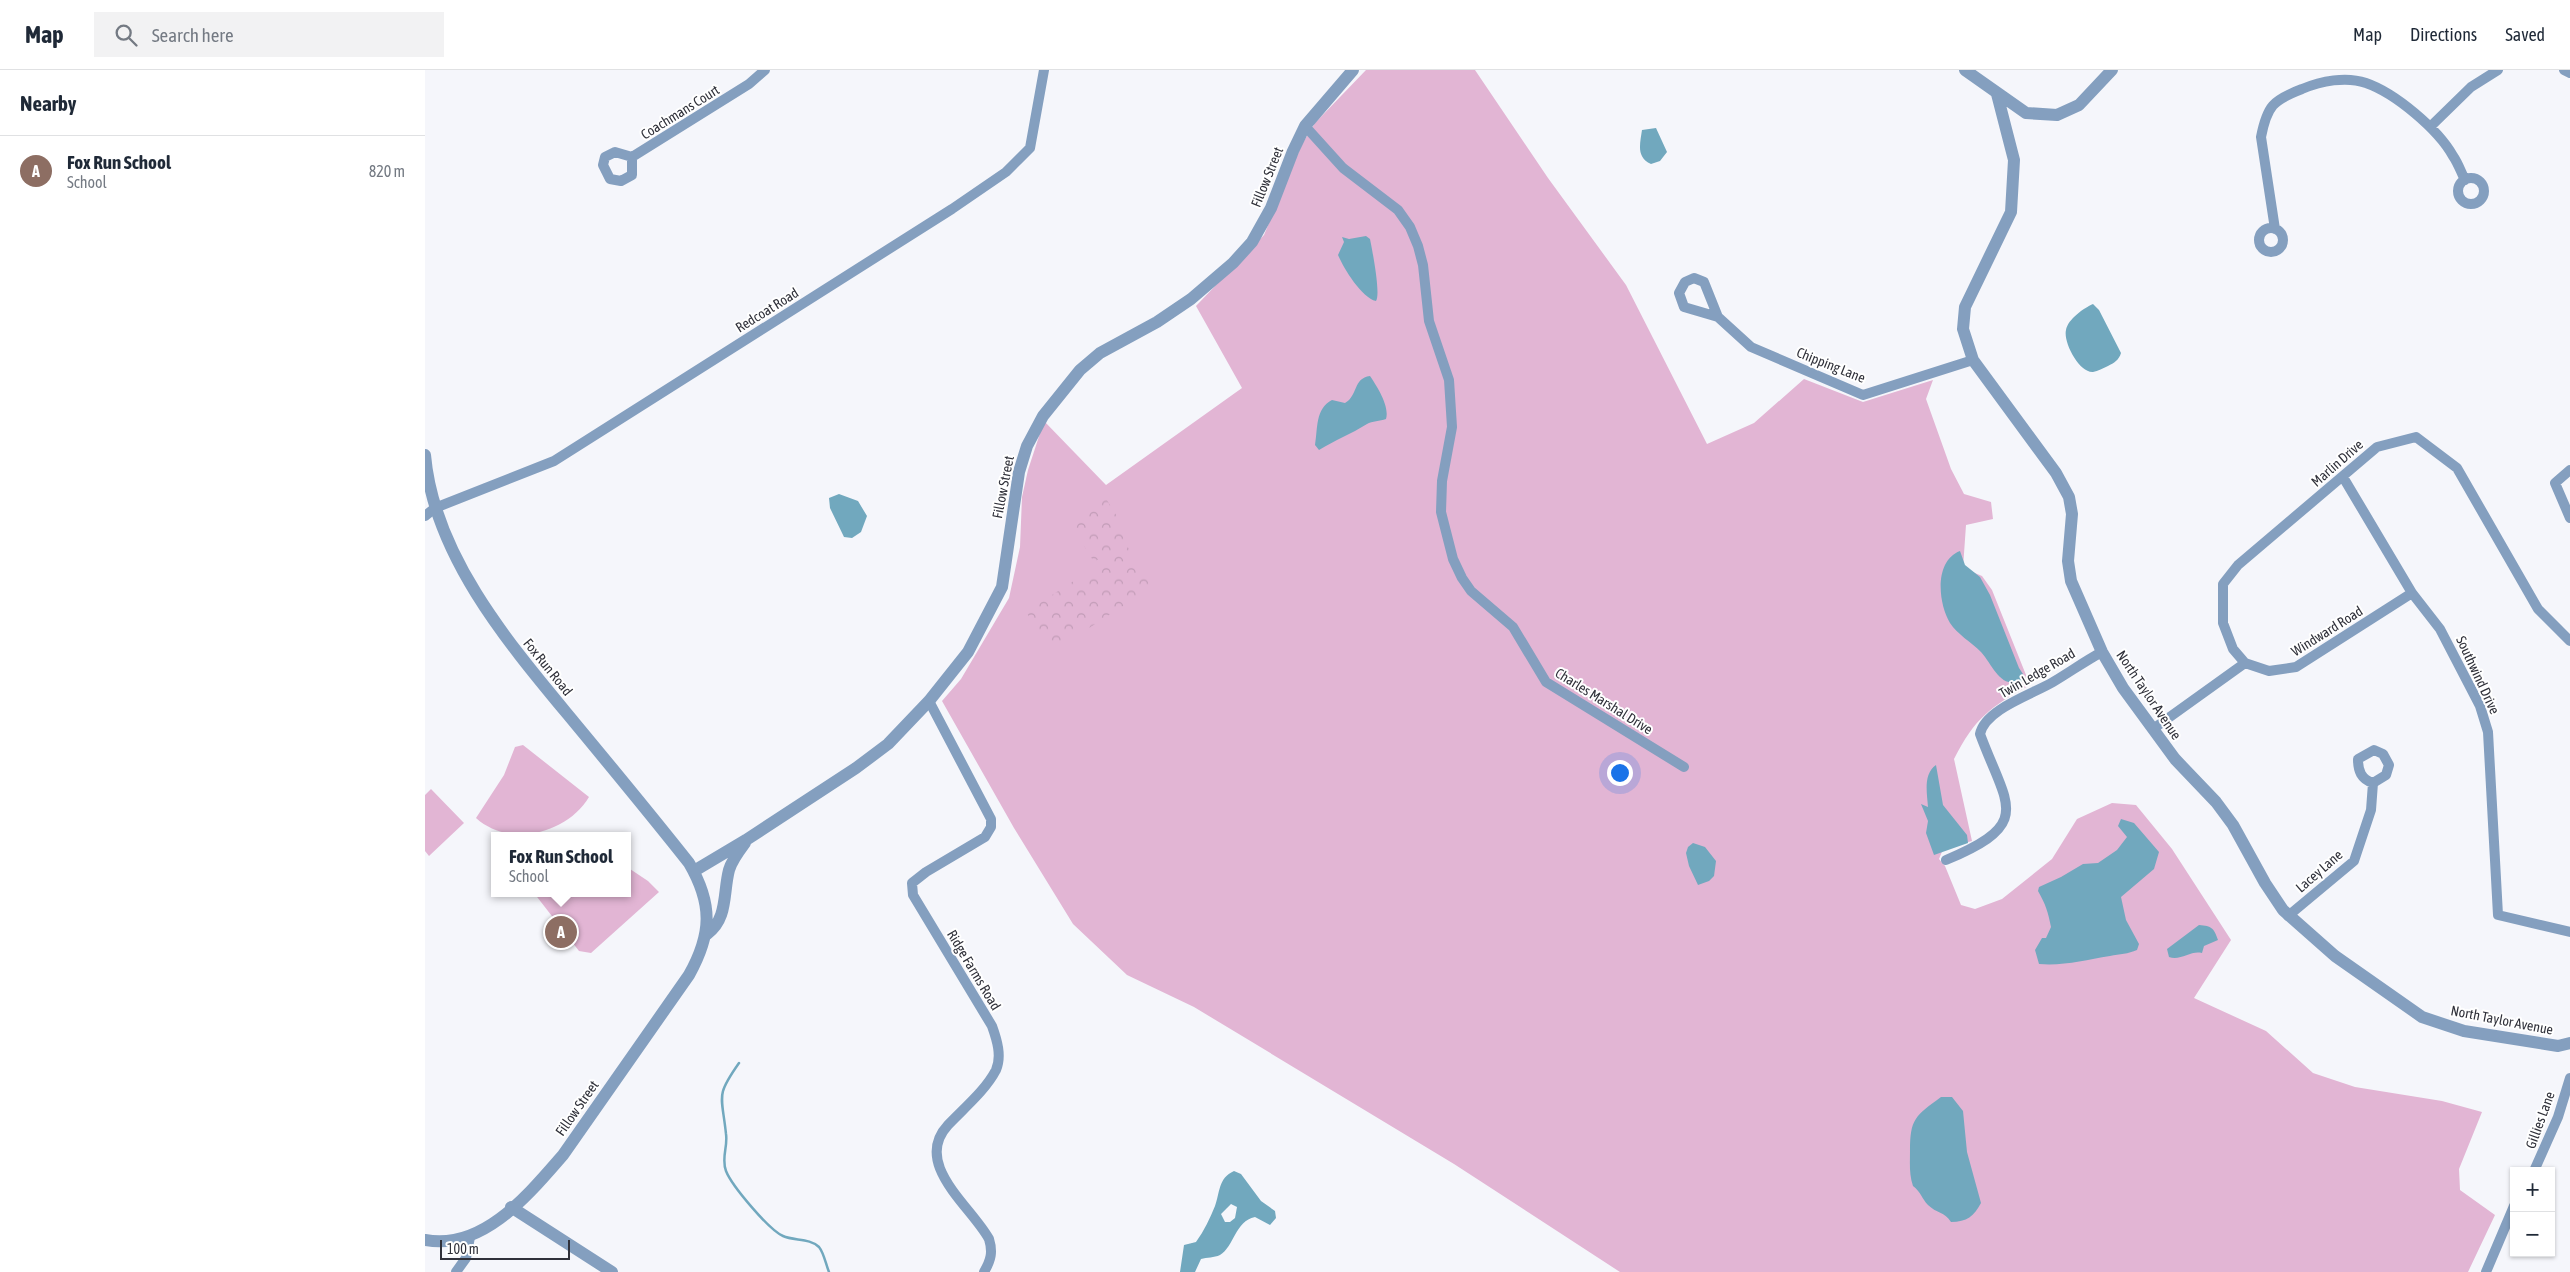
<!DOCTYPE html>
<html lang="en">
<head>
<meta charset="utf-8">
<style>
	:root { --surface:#fff; --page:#f2f2f3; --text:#1f2937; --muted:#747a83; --line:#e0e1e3; --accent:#0f766e }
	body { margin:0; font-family:"Asap Condensed",sans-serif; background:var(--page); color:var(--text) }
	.controls { position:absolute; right:15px; bottom:15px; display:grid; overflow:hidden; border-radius:0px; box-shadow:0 1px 4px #0004 }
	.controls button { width:45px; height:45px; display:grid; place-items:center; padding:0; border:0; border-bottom:1px solid var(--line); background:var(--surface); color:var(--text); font:25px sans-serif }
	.scale { position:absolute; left:15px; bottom:12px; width:130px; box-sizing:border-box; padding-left:5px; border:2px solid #30313a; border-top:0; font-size:14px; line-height:18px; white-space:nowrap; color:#30313a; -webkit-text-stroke:4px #fff; paint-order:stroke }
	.you { position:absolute; left:1194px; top:702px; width:18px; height:18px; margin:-12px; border:4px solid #fff; border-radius:50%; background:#1a73e8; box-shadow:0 0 0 8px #1a73e833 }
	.badge { display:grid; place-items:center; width:32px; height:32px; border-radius:50%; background:var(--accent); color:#fff; font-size:16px; font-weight:700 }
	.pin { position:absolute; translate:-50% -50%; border:2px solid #fff; box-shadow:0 1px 5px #0006 }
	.popup { position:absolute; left:66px; top:762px; width:140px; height:65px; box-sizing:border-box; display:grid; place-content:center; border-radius:0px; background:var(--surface); filter:drop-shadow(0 1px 4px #0005); font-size:16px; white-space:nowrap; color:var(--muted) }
	.popup b { font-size:19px; color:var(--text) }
	.popup::after { content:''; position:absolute; left:50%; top:100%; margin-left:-10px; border:10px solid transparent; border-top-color:var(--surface) }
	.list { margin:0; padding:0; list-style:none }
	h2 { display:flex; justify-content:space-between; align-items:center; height:65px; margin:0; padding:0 20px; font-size:21px }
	h2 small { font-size:16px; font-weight:400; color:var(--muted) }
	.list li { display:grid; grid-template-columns:32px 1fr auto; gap:15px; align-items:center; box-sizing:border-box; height:70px; padding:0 20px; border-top:1px solid var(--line) }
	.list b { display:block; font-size:19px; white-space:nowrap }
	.list p { margin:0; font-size:16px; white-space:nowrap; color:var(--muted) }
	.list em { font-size:16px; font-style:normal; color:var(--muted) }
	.icon { flex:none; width:28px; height:28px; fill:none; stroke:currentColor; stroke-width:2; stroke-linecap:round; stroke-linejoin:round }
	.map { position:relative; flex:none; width:2145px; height:1202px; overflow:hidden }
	header { display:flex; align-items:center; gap:30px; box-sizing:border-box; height:70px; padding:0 25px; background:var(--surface); border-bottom:1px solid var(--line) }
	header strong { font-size:24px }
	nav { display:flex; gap:28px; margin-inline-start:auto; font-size:18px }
	.search { width:350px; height:45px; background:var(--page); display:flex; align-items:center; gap:12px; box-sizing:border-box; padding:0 18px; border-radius:0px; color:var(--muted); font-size:19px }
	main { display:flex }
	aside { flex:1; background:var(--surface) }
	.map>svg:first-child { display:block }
	.green { fill:#e2b5d4 }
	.park { fill:url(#park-crowns) }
	.water { fill:#71a8be; fill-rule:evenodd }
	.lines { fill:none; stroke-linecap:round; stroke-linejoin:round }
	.stream { stroke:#71a8be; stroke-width:2.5 }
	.minor { stroke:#849fbf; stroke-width:10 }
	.tertiary { stroke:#849fbf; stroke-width:12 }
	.labels { text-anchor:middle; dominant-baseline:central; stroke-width:4; stroke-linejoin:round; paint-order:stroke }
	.street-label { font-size:14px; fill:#30313a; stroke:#fff }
</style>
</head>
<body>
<header>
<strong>Map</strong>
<div class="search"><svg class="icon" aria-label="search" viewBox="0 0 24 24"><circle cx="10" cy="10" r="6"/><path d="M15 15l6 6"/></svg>Search here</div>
<nav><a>Map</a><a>Directions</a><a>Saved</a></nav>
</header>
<main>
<aside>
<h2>Nearby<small></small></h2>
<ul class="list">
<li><span class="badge" style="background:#8d6e63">A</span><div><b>Fox Run School</b><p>School</p></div><em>820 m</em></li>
</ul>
</aside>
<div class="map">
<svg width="2145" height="1202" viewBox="0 0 2145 1202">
	<defs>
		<pattern id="park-crowns" width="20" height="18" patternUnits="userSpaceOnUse" patternTransform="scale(1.25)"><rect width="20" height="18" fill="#e2b5d4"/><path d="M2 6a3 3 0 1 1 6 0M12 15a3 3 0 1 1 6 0" fill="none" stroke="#c29cb7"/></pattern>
	</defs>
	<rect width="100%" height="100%" fill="#f5f6fb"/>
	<path class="green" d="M941,0H1050L1123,108L1201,215L1282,374L1329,353L1379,309L1438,332L1508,310L1501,329L1526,399L1539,424L1566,432L1568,449L1541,455L1538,498L1557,506L1567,520L1605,615C1565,637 1550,648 1529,689L1547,771L1518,779L1514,789L1520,796L1536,835L1550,839L1577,829L1627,789L1652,749L1687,733L1711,735L1747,779L1806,870L1769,928L1841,961L1888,1003L1930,1017L2017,1031L2057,1042L2034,1099L2035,1120L2070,1145L2043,1202H1195L1029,1094L769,937L702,905L648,854L589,758L517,631L536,609L584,528L595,477L597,427L603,400L619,351L681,415L817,318L771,236L839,165L877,74L890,53Z
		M98,675L164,727C142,764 84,778 51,748L79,705L90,677Z
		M6,719L39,753L4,786L0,781V725Z
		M202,797L223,811L234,822L166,883L154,881L109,823H202Z"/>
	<path class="park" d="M680,427L706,469L669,492L643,450Z
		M702,476L729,516L627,582L601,542Z"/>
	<path class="water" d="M1231,58L1242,82L1235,91L1226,94C1211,87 1215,74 1217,60Z
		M941,166L945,169C947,179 956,224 951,231C937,228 919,199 913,185L919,172L917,167L924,169Z
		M1668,234L1674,240L1696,283C1694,290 1689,293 1683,296C1678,298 1673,301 1668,302C1654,303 1638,272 1641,260C1643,249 1659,238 1668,234Z
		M945,306C951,315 965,336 961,349C955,351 947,351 942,354C926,364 910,370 894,380L890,375C893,358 890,339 907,330L920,333C933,326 928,308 945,306Z
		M414,424L433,431L442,446L436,462L427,468L419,467L405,438L404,428Z
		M1535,481L1540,495L1555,507L1565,525L1594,598L1602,610C1575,621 1570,598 1556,582C1546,572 1532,564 1525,553C1513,533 1509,491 1535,481Z
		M1511,695L1518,735L1542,765L1543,773L1509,785L1501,763L1503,751L1496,734L1503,737C1502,723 1498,704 1511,695Z
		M1696,749L1709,753L1734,782L1729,799L1696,827L1701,850L1714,874L1712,880C1703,884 1695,884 1685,886C1660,890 1639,896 1614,894L1610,880L1617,868H1621L1626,857C1623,842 1621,835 1613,821L1614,817L1636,807L1658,794L1673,793L1692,780L1702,767L1693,756Z
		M1268,773L1280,777L1291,791L1289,806L1284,811L1273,815L1264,796L1261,783L1263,777Z
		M1774,855C1787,856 1789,858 1793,870L1779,876L1777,883C1766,880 1756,891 1744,887L1742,879Z
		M1516,1027H1527L1538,1041L1542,1082L1556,1133C1549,1146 1542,1152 1526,1152C1520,1142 1511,1143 1503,1135C1497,1129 1496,1122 1488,1116C1484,1104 1485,1094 1485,1081C1485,1049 1490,1046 1516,1027Z
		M809,1101L816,1104L836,1131L850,1141L851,1148L845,1155L830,1147C810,1151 809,1177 795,1185C789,1188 782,1187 776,1189L770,1202H755L759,1175L771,1172C779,1161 785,1148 790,1136C795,1123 793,1108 809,1101ZM806,1134L812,1137L810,1148L805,1152H800L796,1144Z"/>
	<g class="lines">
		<path class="stream" d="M314,993C290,1027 297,1025 301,1064C303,1077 296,1088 301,1101C307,1116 344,1160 358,1166C369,1171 385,1168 394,1177C399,1183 401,1195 404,1202"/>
		<path class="minor" d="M2139,0L2145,3
			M880,56L918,98L973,140L985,157L993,176L998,195L1004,251L1024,310L1027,357L1017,411L1016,442L1028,489L1037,508L1046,521L1088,557L1121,612L1259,697
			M2005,57L2046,17L2073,0
			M207,87V105L196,111L185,109L178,95L180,87L190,82L207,87L324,14L340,0
			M2033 121a13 13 0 1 1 26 0a13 13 0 1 1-26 0Z
			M1834 170a12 12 0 1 1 24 0a12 12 0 1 1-24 0Z
			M1850,159L1836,67C1842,36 1848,30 1877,19C1896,11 1921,6 1941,13C1970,23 2013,59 2028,86C2033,93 2036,102 2040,110
			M1293,247L1259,237L1254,223L1260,212L1269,208L1279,212L1293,247L1326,277L1438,325L1548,290
			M2145,400L2130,413L2145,448
			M1918,407L1987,523L2015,559L2055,636L2063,662L2073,845L2145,862
			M0,446L10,438L129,391L527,139L581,102L605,78L619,0
			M1820,593L1808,579L1798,553V514L1813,495L1952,377L1991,367L2032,398L2113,539L2145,571
			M1820,593L1844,601L1871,597L1987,523
			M504,631L566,749V757L560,767L501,802L487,813L488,825L567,956C572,970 577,986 571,1000C560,1021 539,1038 523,1055C487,1094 546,1136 564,1169C568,1182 566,1190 559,1202
			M1728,659L1820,593
			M1521,790C1609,753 1582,737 1555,664C1560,639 1608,624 1628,612C1645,602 1660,591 1677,582
			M1863,846L1929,791L1946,740L1948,713C1936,709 1933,701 1933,689L1949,680L1958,684L1964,695L1961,705L1948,713
			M2109,1101L2133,1047L2145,1008
			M31,1202L41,1188L45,1167
			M2061,1202L2089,1136"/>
		<path class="tertiary" d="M1540,0L1601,43L1632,45L1654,35L1687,0
			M1572,24L1589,90L1586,142L1540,237L1538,259L1548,290L1631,403L1644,427L1647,444L1643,491L1646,511L1677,582L1698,618L1750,689L1791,732L1808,755L1840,813L1858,840L1910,886L1997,947L2039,961L2133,976L2145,973
			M0,385C9,487 86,576 149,652C188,699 226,745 264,793C288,834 287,864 264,905L138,1085C104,1124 58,1181 0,1170
			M269,801L321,770L431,698L463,674L504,631L543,582L577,517L594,402L602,376L618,346L655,300L675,283L732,252L766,229L808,193L827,172L846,138L868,81L880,56L928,0
			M282,864C303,849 298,823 304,800C307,790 314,781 320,773
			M86,1137L187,1202"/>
	</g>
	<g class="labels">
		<g class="street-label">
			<text transform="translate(255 42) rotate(-32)">Coachmans Court</text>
			<text transform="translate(842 107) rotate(-68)">Fillow Street</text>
			<text transform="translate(342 240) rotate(-32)">Redcoat Road</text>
			<text transform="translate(1406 295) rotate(22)">Chipping Lane</text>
			<text transform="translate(1912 393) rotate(-41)">Marlin Drive</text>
			<text transform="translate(578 417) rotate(-79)">Fillow Street</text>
			<text transform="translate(1902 561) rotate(-32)">Windward Road</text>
			<text transform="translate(123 597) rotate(51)">Fox Run Road</text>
			<text transform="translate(1612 603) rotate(-30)">Twin Ledge Road</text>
			<text transform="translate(2053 605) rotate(65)">Southwind Drive</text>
			<text transform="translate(1724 625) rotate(56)">North Taylor Avenue</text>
			<text transform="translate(1179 631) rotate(32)">Charles Marshal Drive</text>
			<text transform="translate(1894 801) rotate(-41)">Lacey Lane</text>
			<text transform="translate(549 900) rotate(59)">Ridge Farms Road</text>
			<text transform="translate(2077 950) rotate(11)">North Taylor Avenue</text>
			<text transform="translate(152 1038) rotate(-55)">Fillow Street</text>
			<text transform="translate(2115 1050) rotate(-70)">Gillies Lane</text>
		</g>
	</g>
</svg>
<div class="controls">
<button>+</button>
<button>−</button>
</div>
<div class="scale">100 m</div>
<div class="you"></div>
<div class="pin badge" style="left:136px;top:862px;background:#8d6e63">A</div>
<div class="popup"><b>Fox Run School</b>School</div>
</div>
</main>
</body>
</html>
